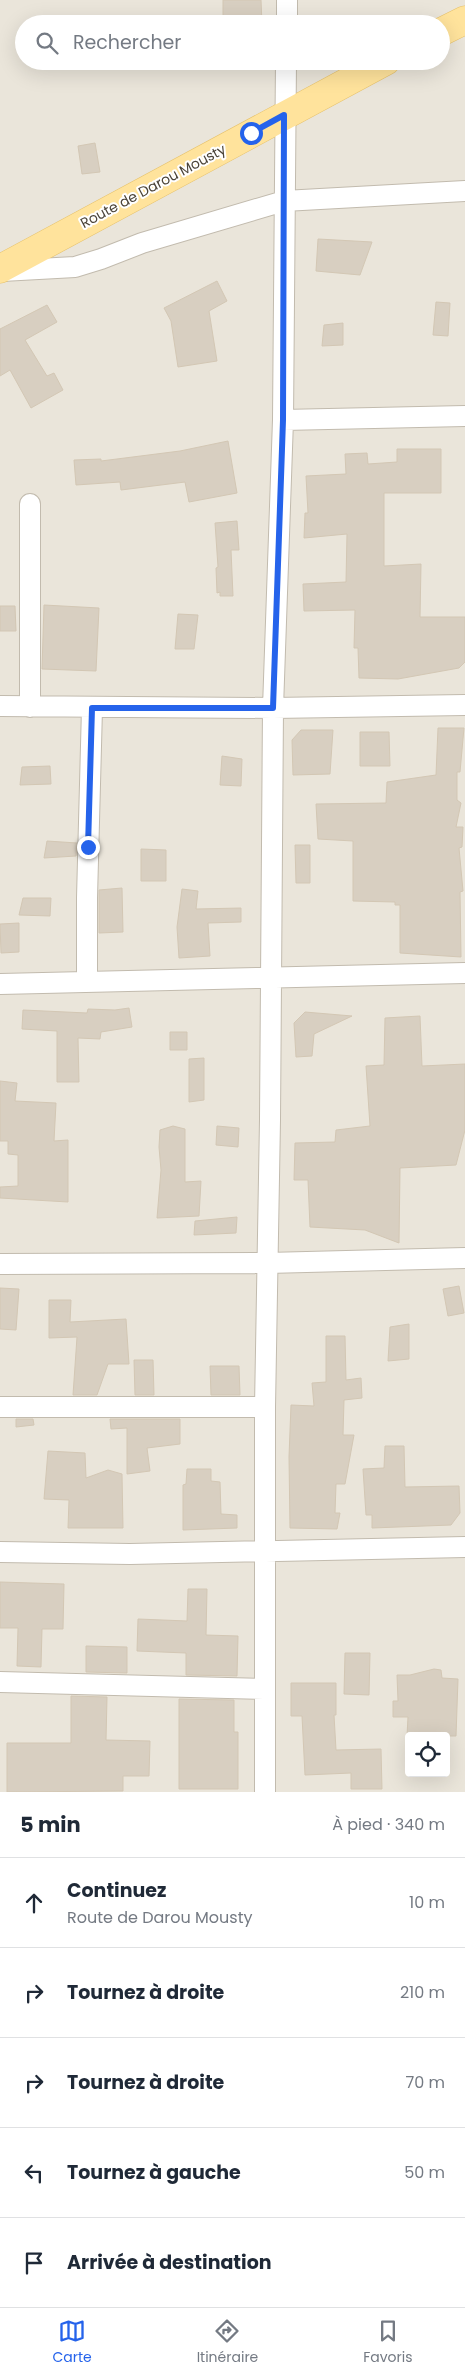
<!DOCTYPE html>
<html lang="fr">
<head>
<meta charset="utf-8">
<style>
	:root { --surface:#fff; --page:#f2f2f3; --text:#1f2937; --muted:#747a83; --line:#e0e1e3; --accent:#2563eb }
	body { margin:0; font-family:Poppins,sans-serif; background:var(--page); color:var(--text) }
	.controls { position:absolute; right:15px; bottom:15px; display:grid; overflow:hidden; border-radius:5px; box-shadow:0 5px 20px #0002 }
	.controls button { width:45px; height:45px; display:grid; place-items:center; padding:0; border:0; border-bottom:1px solid var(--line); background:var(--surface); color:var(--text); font:25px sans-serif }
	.stop { position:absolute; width:15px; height:15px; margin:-11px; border:4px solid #2563eb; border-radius:50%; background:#fff }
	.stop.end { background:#2563eb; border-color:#fff; box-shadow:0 1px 5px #0008 }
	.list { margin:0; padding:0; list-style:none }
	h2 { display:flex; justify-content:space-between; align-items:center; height:65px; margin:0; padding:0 20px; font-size:21px }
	h2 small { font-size:16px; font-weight:400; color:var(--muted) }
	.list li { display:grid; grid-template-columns:32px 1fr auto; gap:15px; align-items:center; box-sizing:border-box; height:90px; padding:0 20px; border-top:1px solid var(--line) }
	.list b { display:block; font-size:19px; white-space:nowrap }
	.list p { margin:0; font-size:16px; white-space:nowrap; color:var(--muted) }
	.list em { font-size:16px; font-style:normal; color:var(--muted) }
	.icon { flex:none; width:28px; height:28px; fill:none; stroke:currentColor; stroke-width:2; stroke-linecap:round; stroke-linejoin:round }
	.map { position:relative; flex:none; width:465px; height:1792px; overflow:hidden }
	.search { position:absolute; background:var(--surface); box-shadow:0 5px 20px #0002; left:15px; right:15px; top:15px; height:55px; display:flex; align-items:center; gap:12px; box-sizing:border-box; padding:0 18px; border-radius:28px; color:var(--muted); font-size:19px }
	.sheet { height:515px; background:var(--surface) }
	nav { display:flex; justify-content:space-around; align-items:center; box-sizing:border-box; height:70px; border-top:1px solid var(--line); background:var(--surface); font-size:14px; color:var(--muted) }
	nav a { display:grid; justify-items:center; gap:2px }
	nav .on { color:var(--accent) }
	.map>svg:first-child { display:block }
	.residential { fill:#eae5da; fill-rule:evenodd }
	.building { fill:#d8cfc1; stroke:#d3c7b4 }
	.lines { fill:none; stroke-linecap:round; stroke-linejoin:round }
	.street-casing { stroke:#c2bbae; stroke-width:22 }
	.primary-casing { stroke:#e6c16a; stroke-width:29 }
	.street { stroke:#fff; stroke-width:20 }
	.primary { stroke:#ffe39c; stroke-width:28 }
	.route { stroke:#2563eb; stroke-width:6 }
	.labels { text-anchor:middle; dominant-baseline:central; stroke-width:4; stroke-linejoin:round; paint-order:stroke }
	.street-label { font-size:14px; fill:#4b4439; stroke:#fff }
</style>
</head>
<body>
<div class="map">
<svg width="465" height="1792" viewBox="0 0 465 1792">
	<rect width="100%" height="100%" fill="#f6f3ec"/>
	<path class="residential" d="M0,0H465V1792H0ZM24,24H441V61H24ZM409,1736H446V1773H409Z"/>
	<path class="building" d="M223,0H261L262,24H223Z
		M95,143L100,172L82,174L78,146Z
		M318,239L372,242L360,275L316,271Z
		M217,281L227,301L209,311L217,361L178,367L171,321L164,308Z
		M436,302L450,303L448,336L433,335Z
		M47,305L57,322L25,340L47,376L54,373L63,390L31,408L10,370L0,376V329Z
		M343,323V345L322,346L324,325Z
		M228,441L237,493L189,502L185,482L121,490L120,482L76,485L74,460L101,459V461L180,451Z
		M397,449H441V493H384V566L421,564L420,617H465V662L459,668L398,679L359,678L358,648H354L355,610L304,611L303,584L346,582L347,534L304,538L305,513H308L306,476L346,474L345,454L367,453L368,464L397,462Z
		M237,521L239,550H231L233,596H220V592L217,593L216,568L218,567L215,523Z
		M44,605L99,608L96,671L42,669Z
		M0,606H15L16,631H0Z
		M178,614L198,615L194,649H175Z
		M438,728H464L460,772H457V800L461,803L456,827H463L462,847L459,848L463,891L460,892L461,957L400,953V905H395V902L353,901V841L318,839L316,804L386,803L387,782L436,775Z
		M301,730H333L330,774L293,775L292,740Z
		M360,732H389L390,766H360Z
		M222,756L242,759L241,786L220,785Z
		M50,766L51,784L20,785L22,767Z
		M47,841L77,843L76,856L44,858Z
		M295,845H310V883H296Z
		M141,849L166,850V881H141Z
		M122,888L123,932L99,933V890Z
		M182,889L198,891L196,909L241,908V922L208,923L210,956L179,958L177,927Z
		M23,898H51L50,916L19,915Z
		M19,923V952L1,953L0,924Z
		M129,1008L132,1027L101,1032L100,1039L78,1038L79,1082H57V1031L22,1029L23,1010L87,1013L88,1009L115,1010Z
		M305,1012L352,1016L314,1034L312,1056L296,1057L294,1023Z
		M420,1016L422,1066L465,1064V1130L456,1165L400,1168L399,1243L365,1230L310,1227L308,1180H294L295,1143L335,1142L336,1130L370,1126L366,1066L384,1065L385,1018Z
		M170,1032H187V1050H170Z
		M204,1058V1100L189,1102V1059Z
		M0,1081L17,1083L15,1101L56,1103L54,1141L68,1140V1202L0,1198V1187L18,1186V1155L8,1154V1141H0Z
		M173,1126L185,1129V1182L201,1181L199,1216L157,1218L161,1170L159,1147L160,1130Z
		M217,1126L239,1128L238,1147L216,1145Z
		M237,1217L236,1233L194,1235L195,1221Z
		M459,1286L464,1313L448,1316L443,1289Z
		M0,1288L19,1289L16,1330L0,1329Z
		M49,1300H71L70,1322L126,1319L129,1364H108L97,1395H73L77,1337L49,1338Z
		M409,1324V1359L388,1361L390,1327Z
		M326,1336H345L346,1380L361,1378L362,1398L344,1400L343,1435H354L345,1484H336L335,1513H340L337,1529L290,1528L289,1457L291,1405L314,1406L312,1383L326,1382Z
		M134,1360H153L154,1395H135Z
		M210,1366H239L240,1395H211Z
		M16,1419H33L34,1425L16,1427Z
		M110,1419H180V1444L147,1448L150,1471L127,1474V1428L111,1429Z
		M385,1446H404L405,1487L459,1486L460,1513L451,1525L372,1528V1515H366L363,1469L384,1468Z
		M48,1451L85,1453L86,1478L108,1470L122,1474L123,1528H68L69,1500L44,1499Z
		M187,1469H211V1481L220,1482L221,1514L237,1515V1528L183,1530V1485L186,1484Z
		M0,1582L64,1584L63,1629H42L41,1667L17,1666L18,1628H0Z
		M188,1589H207L206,1635L238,1636L237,1676L186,1675V1653L137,1651L138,1619L187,1621Z
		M86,1646L127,1647V1673L86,1672Z
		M345,1653H370L369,1695L344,1694Z
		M434,1669L441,1670L442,1678L458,1679L456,1736H407L408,1717H393V1701H398L397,1675H410Z
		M291,1683H336V1715H334L336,1750L381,1749L382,1789H351V1773L305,1775L302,1716H291Z
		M71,1696L107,1697L106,1740L150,1741L149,1776H123V1791L7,1792V1743H71Z
		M179,1699L234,1700V1732H238V1789H179Z"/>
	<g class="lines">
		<defs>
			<path id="street" d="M287,24V0
				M2,271L75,267L101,259L142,243L284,201L465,191
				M283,420L465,416
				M0,706L273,708L465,705
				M30,707V504
				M87,982V898L92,708
				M0,984L465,973
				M0,1264L267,1263L465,1258
				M0,1407H265
				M0,1552L130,1554L465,1547
				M0,1682L264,1689
				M265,1792V1407L270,1120L273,708L283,420L286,61"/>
			<path id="primary" d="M441,32L465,20
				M0,269L386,61"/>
		</defs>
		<use href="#street" class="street-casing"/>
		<use href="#primary" class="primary-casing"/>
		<use href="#street" class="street"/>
		<use href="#primary" class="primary"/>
	</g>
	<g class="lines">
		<path class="route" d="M88,847L92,708H273L283,420L284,115L251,133"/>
	</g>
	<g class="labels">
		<g class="street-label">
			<text transform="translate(153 186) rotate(-28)">Route de Darou Mousty</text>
		</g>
	</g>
</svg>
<div class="controls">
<button><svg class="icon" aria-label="locate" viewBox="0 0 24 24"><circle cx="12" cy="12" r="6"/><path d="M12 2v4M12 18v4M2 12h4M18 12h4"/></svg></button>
</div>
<div class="stop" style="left:251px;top:133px"></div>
<div class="stop end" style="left:88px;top:847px"></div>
<div class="search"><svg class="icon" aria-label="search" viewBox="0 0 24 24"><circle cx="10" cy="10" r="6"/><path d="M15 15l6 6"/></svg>Rechercher</div>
</div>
<section class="sheet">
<h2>5 min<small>À pied · 340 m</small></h2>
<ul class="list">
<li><svg class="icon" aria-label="ahead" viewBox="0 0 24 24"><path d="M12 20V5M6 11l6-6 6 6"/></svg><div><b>Continuez</b><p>Route de Darou Mousty</p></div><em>10 m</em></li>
<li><svg class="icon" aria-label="right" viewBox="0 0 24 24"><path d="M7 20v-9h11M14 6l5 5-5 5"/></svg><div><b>Tournez à droite</b></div><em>210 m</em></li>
<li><svg class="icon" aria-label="right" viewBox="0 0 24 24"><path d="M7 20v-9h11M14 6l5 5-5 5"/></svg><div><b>Tournez à droite</b></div><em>70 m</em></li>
<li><svg class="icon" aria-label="left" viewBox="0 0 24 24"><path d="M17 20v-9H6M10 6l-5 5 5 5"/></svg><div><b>Tournez à gauche</b></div><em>50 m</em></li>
<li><svg class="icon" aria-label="arrive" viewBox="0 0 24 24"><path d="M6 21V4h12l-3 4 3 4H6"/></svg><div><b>Arrivée à destination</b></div></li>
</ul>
</section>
<nav>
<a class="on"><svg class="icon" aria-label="map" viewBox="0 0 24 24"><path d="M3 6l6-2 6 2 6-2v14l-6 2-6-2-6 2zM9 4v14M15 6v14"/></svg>Carte</a>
<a><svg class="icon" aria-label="directions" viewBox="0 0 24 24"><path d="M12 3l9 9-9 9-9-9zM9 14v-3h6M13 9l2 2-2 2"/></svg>Itinéraire</a>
<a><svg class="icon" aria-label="saved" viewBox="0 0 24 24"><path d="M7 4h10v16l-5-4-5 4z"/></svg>Favoris</a>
</nav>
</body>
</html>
